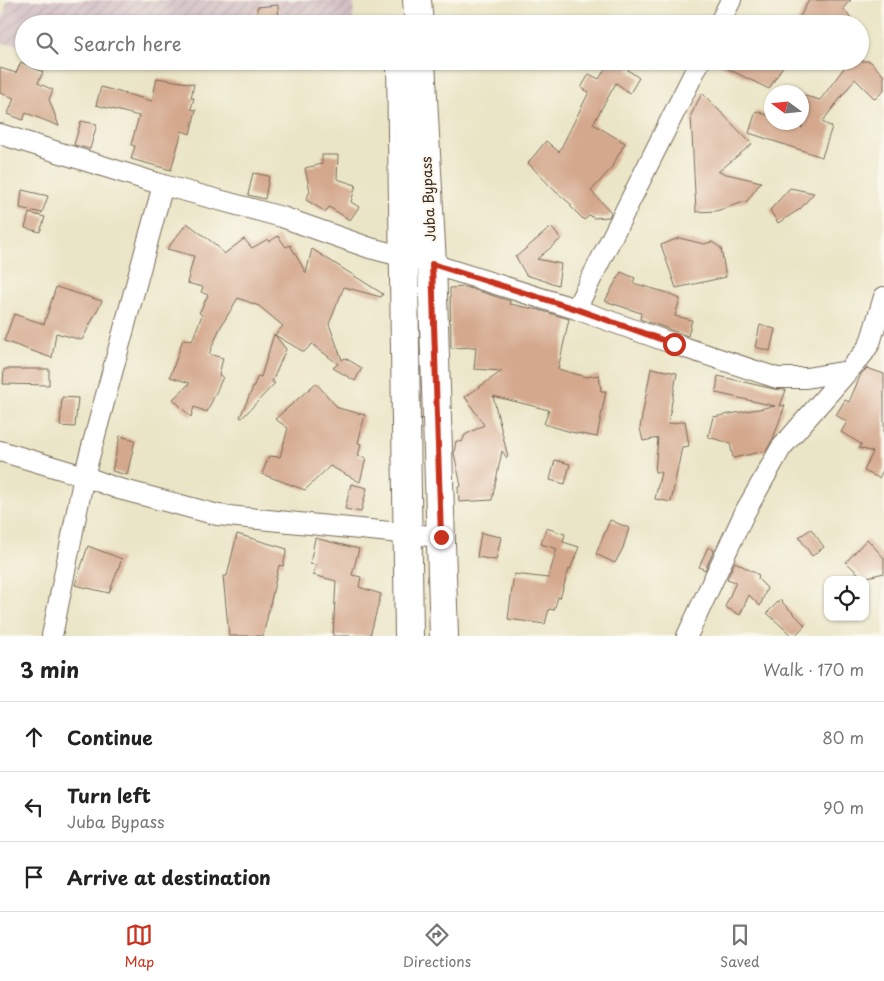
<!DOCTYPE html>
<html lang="en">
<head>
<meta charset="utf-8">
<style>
	:root { --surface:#fff; --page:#f2f2f2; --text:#222; --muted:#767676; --line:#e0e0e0; --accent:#c8321e }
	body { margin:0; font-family:"Playpen Sans",sans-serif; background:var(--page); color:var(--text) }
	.controls { position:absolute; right:15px; bottom:15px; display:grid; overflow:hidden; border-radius:10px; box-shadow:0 1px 4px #0004 }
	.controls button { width:45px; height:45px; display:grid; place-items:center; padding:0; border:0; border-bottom:1px solid var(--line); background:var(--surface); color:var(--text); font:25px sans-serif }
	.compass { position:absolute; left:764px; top:85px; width:45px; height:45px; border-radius:50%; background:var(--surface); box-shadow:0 1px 4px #0004; rotate:285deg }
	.stop { position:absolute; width:15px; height:15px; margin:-11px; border:4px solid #c8321e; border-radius:50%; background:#fff }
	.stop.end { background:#c8321e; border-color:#fff; box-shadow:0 1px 5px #0008 }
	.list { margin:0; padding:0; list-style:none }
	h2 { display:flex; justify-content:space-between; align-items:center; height:65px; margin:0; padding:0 20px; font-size:21px }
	h2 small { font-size:16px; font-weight:400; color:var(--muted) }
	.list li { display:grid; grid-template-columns:32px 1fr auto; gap:15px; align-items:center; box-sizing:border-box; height:70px; padding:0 20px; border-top:1px solid var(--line) }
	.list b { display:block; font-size:19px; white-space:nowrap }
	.list p { margin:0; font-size:16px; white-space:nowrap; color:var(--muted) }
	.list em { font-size:16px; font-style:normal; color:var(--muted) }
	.icon { flex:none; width:28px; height:28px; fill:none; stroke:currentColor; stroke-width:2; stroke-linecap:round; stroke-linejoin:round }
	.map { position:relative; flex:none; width:884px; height:636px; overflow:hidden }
	.search { position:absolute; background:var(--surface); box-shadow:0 1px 4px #0004; left:15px; right:15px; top:15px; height:55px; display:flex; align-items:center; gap:12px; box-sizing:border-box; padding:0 18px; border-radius:28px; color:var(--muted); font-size:19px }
	.sheet { height:275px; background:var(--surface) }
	nav { display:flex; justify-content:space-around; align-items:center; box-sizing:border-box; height:70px; border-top:1px solid var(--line); background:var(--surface); font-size:14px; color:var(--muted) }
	nav a { display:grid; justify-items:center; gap:2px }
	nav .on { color:var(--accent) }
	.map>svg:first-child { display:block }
	.industrial { fill:url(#industrial-furrows) }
	.building { fill:#d4a88d }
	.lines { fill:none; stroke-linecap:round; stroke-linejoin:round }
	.minor-casing { stroke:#786b59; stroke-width:22 }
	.primary-casing { stroke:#786b59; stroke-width:30 }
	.minor { stroke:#fff; stroke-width:20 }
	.primary { stroke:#fff; stroke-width:28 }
	.route { stroke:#c8321e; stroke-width:6 }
	.labels { text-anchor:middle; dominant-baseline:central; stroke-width:4; stroke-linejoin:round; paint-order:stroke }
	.street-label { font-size:14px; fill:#3b2a1e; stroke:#fbf7ec }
</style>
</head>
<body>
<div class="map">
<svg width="884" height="636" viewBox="0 0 884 636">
	<defs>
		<pattern id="industrial-furrows" width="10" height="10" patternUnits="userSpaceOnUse" patternTransform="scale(1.25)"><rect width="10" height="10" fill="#d2bec3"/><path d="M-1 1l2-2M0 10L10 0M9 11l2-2" fill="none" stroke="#b5a3a7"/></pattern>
	</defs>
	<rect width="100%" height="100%" fill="#fbf7ec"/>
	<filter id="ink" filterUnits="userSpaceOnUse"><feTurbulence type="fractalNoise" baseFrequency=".02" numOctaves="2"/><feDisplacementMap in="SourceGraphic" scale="10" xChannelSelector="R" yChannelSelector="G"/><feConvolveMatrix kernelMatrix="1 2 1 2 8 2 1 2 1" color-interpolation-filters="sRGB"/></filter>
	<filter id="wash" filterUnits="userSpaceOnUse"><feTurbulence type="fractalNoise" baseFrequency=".0096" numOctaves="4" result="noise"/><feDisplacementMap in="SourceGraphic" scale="20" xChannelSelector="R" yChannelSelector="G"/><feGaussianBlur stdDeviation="1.12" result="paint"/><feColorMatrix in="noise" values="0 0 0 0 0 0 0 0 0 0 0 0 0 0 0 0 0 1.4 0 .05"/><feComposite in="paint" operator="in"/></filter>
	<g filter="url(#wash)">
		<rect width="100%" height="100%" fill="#eae5c6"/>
		<path class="industrial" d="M7,0H354L353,24H24V45L0,43V31Z
			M156,61H350L215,65Z"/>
		<g id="blocks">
			<path class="building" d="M809,0H851L843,8L855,24H796Z
				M278,5L279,24H258L257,7Z
				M610,61H633L628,70L639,78L630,93L616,83L593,124L625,143L610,170L591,191L611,212L609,217L593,218L590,215L584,220L570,206L572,205L556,192L528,163L546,141L559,152L589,92L581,88L589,74L599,79Z
				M712,61H786L769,89Z
				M837,61H870L884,76V90L875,99L855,79L822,122L832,127L822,157L749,133L756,111L772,117V122H787L802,128V95L820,100L844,68Z
				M21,62L43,72L38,83L53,90L49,99L59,126L26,113L23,120L8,114L14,98L0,93V68L16,73Z
				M157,78L194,84L191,98H194L191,109L196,110L190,134L182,131L171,170L131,159L135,146L131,145L139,116L96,105L101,87L152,101Z
				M702,93L752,144L718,172L761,182L747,201L716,211L696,212L691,115Z
				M81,121L97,124L90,149L74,145Z
				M322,155H338L337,179L356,185L351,202L359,207L350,220L329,207L326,212L306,200L310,191L305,168L322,164Z
				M253,173L269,176L265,199L248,195Z
				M790,188L814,193L800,209L778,223L770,210Z
				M22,190L48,196L42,213L20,208Z
				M29,213L45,217L40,232L25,228Z
				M187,223L216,245L224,254L244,239L252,248L268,239L269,242L278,236L286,247L290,245L306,273L312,249L383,294L381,297L344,287L329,324L342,360L345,358L362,368L355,381L333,368L338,364L312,344L304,352L275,335L283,326L259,306L238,298L220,328L209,354L223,358L219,375L223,377L207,412L194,407L191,417L173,399L190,383L170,377L183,339L192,341L202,315L199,313L208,295L201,292L203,287L187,283L194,256L167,249Z
				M551,227L561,239L537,259L561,264L558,285L526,275L515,255L517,256Z
				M679,238L704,244L712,242L721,248L726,277L676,288L661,245Z
				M621,272L635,278L633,283L668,293L680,299L675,316L692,320L688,336L640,319L641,313L605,301Z
				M56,287L102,301L82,340L56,333L52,358L4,341L14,314L44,324Z
				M466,287L510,301V304L539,310L569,319L558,369L586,377L599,375L601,391H606L597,437L571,432L544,424L549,410L493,396L508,457L507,458L502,451L492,500L459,502L458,487L461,486L454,453L456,441L462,442L465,435L484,425L465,397L502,371L474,369L476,347L451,348L450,288Z
				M760,325L775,329L770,351L755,347Z
				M274,334L286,349L272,382L275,383L242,418L240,417L258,376L261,377Z
				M651,368L677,373L668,424L685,421L689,446L682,447L671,502L655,499L661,472H655L658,438L643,441L640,428Z
				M867,368L884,374V468L879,478L864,471L873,452L859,448L861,444L841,432L847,422L836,415L845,400L849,402L861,374Z
				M4,369H49V385L3,384Z
				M718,376L774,389L786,390L780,406L785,405L773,439L766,451L733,458L730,443L708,437L713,417L775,406L716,393Z
				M316,383L338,408L365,415L358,443L361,444L358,456L366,458L360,482L330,466L305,490L262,474L269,456L280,457L288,428L275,419Z
				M62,397L78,398L75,427L60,426Z
				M120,436L135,440L127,475L112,471Z
				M555,460L570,464L565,484L550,480Z
				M351,484L367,488L361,512L345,509Z
				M610,520L629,528L623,548L615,563L596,554Z
				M546,528L565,534L563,542L579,547L570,570L569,569L560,598L558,597L554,610L549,609L545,624L508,619L514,574L548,578L557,549L541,544Z
				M811,529L824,547L812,556L799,537Z
				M481,533L501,537L496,560L477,557Z
				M237,534L287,549L283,566L279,565L263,636H229L223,576H227Z
				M315,538L359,549L352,575L361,577L359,587L381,594L370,636H333L336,581L313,575L316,565L310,564Z
				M867,539L884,558V573L863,578L846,562Z
				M88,546L122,559L109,593L75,585Z
				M708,547L714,550L705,570L699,567Z
				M735,562L759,575L758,579L767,588L760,606L749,595L740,615L725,607L736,582L727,579Z
				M780,600L805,625L795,636H792L767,613Z"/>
		</g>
	</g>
	<g filter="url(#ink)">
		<use href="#blocks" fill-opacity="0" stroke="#786b59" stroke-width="1"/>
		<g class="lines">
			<defs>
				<path id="minor" d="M719,24L731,0
					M0,134L163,185L282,217L370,248L432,264L576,309L674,344L777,378H806L848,371
					M576,309L700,61
					M0,451L84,476L116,488L218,515L441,537
					M52,636L84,476L163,185
					M687,636L745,512L781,448L863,354L870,343L884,297"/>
				<path id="primary" d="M417,0L419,24
					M401,61L409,636
					M421,61L432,264L444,636"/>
			</defs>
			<use href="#minor" class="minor-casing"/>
			<use href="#primary" class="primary-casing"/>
			<use href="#minor" class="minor"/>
			<use href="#primary" class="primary"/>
		</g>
	</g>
	<g class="lines" filter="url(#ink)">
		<path class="route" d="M441,537L432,264L576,309L674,344"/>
	</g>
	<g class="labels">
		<g class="street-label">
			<text transform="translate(428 199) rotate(-93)">Juba Bypass</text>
		</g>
	</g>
</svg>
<div class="controls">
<button><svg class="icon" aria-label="locate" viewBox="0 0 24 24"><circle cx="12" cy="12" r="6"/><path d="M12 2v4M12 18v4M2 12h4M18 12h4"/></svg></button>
</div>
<svg class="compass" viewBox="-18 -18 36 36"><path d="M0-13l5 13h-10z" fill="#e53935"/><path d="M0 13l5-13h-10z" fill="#767676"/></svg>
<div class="stop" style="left:674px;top:344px"></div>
<div class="stop end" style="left:441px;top:537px"></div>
<div class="search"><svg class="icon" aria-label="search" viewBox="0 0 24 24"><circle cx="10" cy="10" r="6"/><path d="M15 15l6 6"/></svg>Search here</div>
</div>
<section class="sheet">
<h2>3 min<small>Walk · 170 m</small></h2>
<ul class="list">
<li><svg class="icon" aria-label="ahead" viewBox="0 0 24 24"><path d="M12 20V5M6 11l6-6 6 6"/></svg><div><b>Continue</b></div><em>80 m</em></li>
<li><svg class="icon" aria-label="left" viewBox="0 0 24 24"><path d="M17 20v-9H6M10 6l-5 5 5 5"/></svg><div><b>Turn left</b><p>Juba Bypass</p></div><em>90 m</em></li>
<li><svg class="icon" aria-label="arrive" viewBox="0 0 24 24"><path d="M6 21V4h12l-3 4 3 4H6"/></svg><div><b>Arrive at destination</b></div></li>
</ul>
</section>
<nav>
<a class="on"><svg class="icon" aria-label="map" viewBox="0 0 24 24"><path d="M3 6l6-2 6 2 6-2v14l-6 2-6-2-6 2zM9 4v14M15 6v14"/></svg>Map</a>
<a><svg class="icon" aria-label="directions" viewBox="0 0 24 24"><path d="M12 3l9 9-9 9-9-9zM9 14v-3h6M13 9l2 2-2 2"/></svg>Directions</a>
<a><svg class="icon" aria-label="saved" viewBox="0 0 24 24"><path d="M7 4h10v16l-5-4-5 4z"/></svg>Saved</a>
</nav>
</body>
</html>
